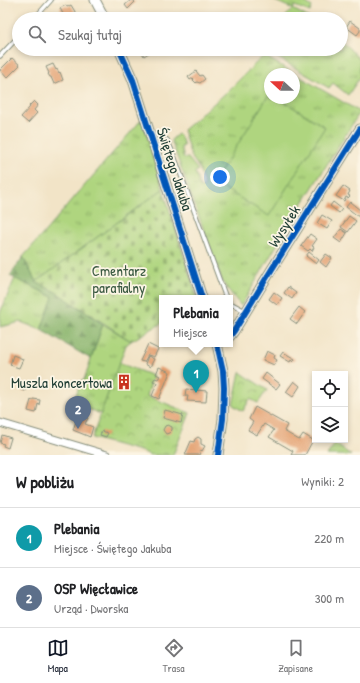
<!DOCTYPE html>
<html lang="pl">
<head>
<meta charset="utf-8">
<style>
	:root { --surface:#fff; --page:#f6f6f6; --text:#202124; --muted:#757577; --line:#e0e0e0; --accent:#111827 }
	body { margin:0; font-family:"Patrick Hand",sans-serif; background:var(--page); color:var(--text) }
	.controls { position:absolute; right:12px; bottom:12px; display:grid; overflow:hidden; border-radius:0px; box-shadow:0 2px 6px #0003 }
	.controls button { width:36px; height:36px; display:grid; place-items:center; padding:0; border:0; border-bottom:1px solid var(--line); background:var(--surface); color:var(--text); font:20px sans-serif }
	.compass { position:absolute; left:264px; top:68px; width:36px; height:36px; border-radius:50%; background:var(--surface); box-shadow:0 2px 6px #0003; rotate:291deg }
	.you { position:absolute; left:220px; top:177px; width:14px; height:14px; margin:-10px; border:3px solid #fff; border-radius:50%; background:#1a73e8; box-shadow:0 0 0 6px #1a73e833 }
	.badge { display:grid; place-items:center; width:26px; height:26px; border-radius:50%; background:var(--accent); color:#fff; font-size:13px; font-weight:700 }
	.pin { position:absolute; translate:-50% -33px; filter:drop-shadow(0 1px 2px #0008) }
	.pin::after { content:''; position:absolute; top:21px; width:14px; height:12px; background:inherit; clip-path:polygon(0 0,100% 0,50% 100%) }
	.popup { position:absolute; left:159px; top:295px; width:74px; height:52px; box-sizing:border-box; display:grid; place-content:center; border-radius:0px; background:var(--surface); filter:drop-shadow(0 1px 3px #0005); font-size:13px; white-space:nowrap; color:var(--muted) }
	.popup b { font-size:15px; color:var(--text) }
	.popup::after { content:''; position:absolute; left:50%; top:100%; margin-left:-8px; border:8px solid transparent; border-top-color:var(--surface) }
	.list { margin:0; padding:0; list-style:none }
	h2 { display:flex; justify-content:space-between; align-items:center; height:52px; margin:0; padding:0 16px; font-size:17px }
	h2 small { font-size:13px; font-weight:400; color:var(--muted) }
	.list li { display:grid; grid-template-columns:26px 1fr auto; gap:12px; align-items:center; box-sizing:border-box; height:60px; padding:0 16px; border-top:1px solid var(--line) }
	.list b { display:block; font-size:15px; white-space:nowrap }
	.list p { margin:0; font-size:13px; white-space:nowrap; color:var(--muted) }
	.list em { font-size:13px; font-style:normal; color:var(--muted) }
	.icon { flex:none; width:22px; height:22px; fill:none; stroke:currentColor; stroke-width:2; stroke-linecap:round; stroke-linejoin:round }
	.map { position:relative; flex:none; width:360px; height:455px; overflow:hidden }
	.search { position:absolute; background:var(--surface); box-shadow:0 2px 6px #0003; left:12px; right:12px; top:12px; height:44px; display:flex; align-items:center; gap:10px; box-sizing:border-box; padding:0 14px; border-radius:22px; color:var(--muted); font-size:15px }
	.sheet { height:172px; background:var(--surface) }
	nav { display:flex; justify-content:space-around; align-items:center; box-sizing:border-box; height:56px; border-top:1px solid var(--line); background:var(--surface); font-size:11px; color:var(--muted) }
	nav a { display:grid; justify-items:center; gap:2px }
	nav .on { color:var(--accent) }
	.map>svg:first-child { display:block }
	.grass { fill:url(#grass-tufts); stroke:#67895a; fill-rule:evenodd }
	.forest { fill:url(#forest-firs); stroke:#557a51 }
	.cemetery { fill:url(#cemetery-stones); stroke:#67895a }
	.park { fill:url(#park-crowns); stroke:#67895a }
	.pitch { fill:#afd57f; stroke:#67895a }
	.building { fill:#e39e6d }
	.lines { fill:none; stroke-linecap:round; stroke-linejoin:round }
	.service-casing { stroke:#88907e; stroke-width:5.5 }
	.minor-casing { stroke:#88907e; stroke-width:9 }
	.tertiary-casing { stroke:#88907e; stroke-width:11 }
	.service { stroke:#fff; stroke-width:3.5 }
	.minor { stroke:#fff; stroke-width:7 }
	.tertiary { stroke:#fff; stroke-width:9 }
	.cycleway-casing { stroke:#fcf5e5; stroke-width:8 }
	.cycleway { stroke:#0057b8; stroke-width:6 }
	.labels { text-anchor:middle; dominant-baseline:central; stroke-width:3.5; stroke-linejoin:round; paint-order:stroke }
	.street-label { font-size:15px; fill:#1f3d34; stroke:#fcf5e5 }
	.park-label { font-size:15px; fill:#3c5b43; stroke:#fcf5e5 }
	.poi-label { font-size:15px; fill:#1f3d34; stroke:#fcf5e5; text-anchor:end }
</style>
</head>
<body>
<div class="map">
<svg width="360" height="455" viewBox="0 0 360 455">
	<defs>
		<pattern id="grass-tufts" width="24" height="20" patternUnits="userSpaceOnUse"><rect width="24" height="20" fill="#afd57f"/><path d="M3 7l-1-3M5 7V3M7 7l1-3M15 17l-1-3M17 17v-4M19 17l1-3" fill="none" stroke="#8eae69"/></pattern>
		<pattern id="forest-firs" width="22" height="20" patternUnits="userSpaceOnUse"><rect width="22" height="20" fill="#8bb66e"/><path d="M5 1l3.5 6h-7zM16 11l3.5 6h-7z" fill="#71955b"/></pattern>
		<pattern id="cemetery-stones" width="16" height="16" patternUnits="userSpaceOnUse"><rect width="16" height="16" fill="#afd57f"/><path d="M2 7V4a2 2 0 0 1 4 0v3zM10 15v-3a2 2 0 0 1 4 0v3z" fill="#8eae69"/></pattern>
		<pattern id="park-crowns" width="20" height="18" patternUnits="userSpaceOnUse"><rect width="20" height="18" fill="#afd57f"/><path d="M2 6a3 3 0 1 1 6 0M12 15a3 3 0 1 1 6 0" fill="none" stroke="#8eae69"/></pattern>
	</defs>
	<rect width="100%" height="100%" fill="#fcf5e5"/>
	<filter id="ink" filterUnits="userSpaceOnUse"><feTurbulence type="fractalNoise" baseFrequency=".025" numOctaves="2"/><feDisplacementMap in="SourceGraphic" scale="8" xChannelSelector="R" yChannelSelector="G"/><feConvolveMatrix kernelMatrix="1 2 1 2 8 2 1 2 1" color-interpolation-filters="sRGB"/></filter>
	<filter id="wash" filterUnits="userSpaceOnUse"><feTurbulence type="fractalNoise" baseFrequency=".012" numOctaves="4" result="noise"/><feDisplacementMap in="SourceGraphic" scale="16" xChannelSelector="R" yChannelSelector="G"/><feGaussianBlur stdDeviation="0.9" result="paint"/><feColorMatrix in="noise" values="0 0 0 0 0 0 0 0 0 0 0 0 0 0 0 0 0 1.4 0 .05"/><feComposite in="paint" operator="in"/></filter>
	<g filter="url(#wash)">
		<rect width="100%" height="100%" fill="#f2e4c7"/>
		<path class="grass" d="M273,0H302L312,7L310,12L295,6L293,9L311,19H283L293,9Z
			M341,40L360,60V77L348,95L333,83L329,88L263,49H341Z
			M262,57H266L360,112L287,228L241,306L223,283L171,140L178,134L181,137L184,146L181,147L184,158H188L198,170L195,172L200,188L205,187L199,168L191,156L183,130L228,91ZM270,74H294V98H278L325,127L215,182L270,93Z
			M142,119L163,189L36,282L23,257Z
			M15,278L54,297L41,330L21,322L0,327V313Z
			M103,324L131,341L126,345L101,414L73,403L81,381L84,380Z"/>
		<path class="forest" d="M23,257L36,282L56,292L103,324L91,359L41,330L53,297L10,276Z"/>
		<path class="cemetery" d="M163,189L197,298H162V323L131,341L56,292L36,282Z"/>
		<path class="park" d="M119,363L153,376L147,396L190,413L173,455H150L144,452L92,438Z
			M240,372L267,390L258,403L250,399L243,411L233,405Z"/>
		<path class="pitch" d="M270,93V98H278L325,127L269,216L214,182Z
			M335,444L351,455H327Z"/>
		<g id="blocks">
			<path class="building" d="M131,0H133L135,2L128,9L125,5Z
				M66,5L67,7L71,5L77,15L69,19L66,15L64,16L60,8Z
				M350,21L360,28V31L357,35L346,27Z
				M140,49H155L144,56Z
				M12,58L20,65L7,78L0,70Z
				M53,64L56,70L57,69L59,73L60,72L63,80L54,84L51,77H50L48,74L49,73L46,67Z
				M196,71L200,76L202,75L205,79L200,83L197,82L196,83L193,80L194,79L193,78L190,80L188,77Z
				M34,101L38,105L34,110L37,113L28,123L21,117L30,107L29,106Z
				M343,186L350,191L348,195L350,196L348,198L346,197L344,201L336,196Z
				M333,202L342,209L339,213L330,206Z
				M350,202L360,210V216L359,217L346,207Z
				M322,215L332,221L327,229L317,223Z
				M349,216L356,221L348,232L341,227Z
				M341,229L347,233L341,243L334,238Z
				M310,234L317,239L312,246L314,247L312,251L310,249L308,251L301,246Z
				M309,252L319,260L316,264L306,256Z
				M326,254L332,258L326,267L320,262Z
				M288,287L296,293L292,299L284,293Z
				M274,292L282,298L277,305L269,299Z
				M299,307L305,312L297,324L290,319Z
				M148,344L158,349L154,357L148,355L144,362L140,361Z
				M267,351L275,355L274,358L277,360L274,365L263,360Z
				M283,352L295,359L293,362L291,360L290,362L280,356Z
				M13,355L23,359L19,368L10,365Z
				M148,356L154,359L150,367L145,364Z
				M159,367L170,372L159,399L152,396L157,383L153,381L155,378L158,379L160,376L156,374Z
				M266,373L280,384L276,389L262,379Z
				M126,376L129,386L121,387L120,378Z
				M294,381L300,386L293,397L286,392Z
				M24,383L28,385L25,391L21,390Z
				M186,389L207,391L206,402L187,401L188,396H185Z
				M33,399L40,400L39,405L38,404L36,413L28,411L31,400L32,401Z
				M255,407L287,425L284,431L299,440L303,434L313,440L305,455H291L293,451L269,437L274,430L264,424L257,435L248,430L253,422L249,419Z
				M165,410L183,415L181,423L163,418Z
				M83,416L88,418L85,424L93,427L90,437L73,430L76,421L78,422L79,419L82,420Z
				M168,425L172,427V430L169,433L166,434L163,430L165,426Z
				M102,431L108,433L106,437L100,435Z
				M2,435L11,438L8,448L3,446L4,444L0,443Z
				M198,437L201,439V444L205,446L202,451L201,450L199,455H185L191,441L194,442L195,439Z"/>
		</g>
	</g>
	<g filter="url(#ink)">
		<use href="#blocks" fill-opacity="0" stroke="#88907e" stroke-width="1"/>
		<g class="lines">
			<defs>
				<path id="service" d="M34,19L51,0
					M0,56L19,36
					M155,149L167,140L173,153L226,298
					M230,303L245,311"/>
				<path id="minor" d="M0,423L107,455"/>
				<path id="tertiary" d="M95,0L105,19
					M119,49L133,80L202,298
					M230,336L234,331L272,269L360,129
					M217,344L223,371L224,388L223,419L218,455"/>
			</defs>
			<use href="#service" class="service-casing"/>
			<use href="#minor" class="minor-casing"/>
			<use href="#tertiary" class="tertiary-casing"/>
			<use href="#service" class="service"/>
			<use href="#minor" class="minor"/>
			<use href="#tertiary" class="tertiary"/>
			<defs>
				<path id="cycleway" d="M119,49L133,80L202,298
					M230,336L234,331L272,269L360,129
					M217,344L223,371L224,388L223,419L218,455"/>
			</defs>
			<use href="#cycleway" class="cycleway-casing"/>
			<use href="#cycleway" class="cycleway"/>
		</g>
	</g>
	<defs>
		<symbol id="building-bare" viewBox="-9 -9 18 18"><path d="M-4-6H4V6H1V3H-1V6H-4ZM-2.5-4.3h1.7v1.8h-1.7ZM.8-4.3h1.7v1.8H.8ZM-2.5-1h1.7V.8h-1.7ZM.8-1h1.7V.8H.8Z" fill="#c8321e" stroke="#fcf5e5" stroke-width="2.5" paint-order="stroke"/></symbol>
	</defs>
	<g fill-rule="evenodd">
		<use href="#building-bare" x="113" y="371" width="22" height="22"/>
	</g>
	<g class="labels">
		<g class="street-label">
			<text transform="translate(175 169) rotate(72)">Świętego Jakuba</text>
			<text transform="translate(284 226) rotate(-58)">Wysyłek</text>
		</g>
		<g class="park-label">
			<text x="119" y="270">Cmentarz<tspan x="119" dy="17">parafialny</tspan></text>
		</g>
		<g class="poi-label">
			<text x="112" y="382">Muszla koncertowa</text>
		</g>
	</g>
</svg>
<div class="controls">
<button><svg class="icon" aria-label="locate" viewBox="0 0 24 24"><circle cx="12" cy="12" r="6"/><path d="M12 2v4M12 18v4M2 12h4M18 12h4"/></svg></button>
<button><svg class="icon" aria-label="layers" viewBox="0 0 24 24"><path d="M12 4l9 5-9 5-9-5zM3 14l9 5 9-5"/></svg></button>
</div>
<svg class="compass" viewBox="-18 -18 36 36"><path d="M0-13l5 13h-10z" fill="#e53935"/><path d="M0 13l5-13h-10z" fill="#757577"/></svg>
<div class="you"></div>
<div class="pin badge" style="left:196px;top:393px;background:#0f9aa8">1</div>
<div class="popup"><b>Plebania</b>Miejsce</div>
<div class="pin badge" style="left:78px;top:429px;background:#5c6f8a">2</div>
<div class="search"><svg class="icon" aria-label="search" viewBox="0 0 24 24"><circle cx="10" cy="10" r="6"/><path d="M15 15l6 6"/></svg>Szukaj tutaj</div>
</div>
<section class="sheet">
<h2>W pobliżu<small>Wyniki: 2</small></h2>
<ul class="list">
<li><span class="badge" style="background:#0f9aa8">1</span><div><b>Plebania</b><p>Miejsce · Świętego Jakuba</p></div><em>220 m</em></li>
<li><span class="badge" style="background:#5c6f8a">2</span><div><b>OSP Więcławice</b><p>Urząd · Dworska</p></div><em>300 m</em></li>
</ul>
</section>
<nav>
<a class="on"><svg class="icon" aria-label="map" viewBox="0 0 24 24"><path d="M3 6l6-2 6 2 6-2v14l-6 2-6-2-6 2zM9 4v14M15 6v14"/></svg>Mapa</a>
<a><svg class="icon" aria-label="directions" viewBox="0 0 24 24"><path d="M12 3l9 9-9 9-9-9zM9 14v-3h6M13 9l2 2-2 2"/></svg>Trasa</a>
<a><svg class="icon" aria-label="saved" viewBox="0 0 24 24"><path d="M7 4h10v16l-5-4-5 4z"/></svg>Zapisane</a>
</nav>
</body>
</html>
